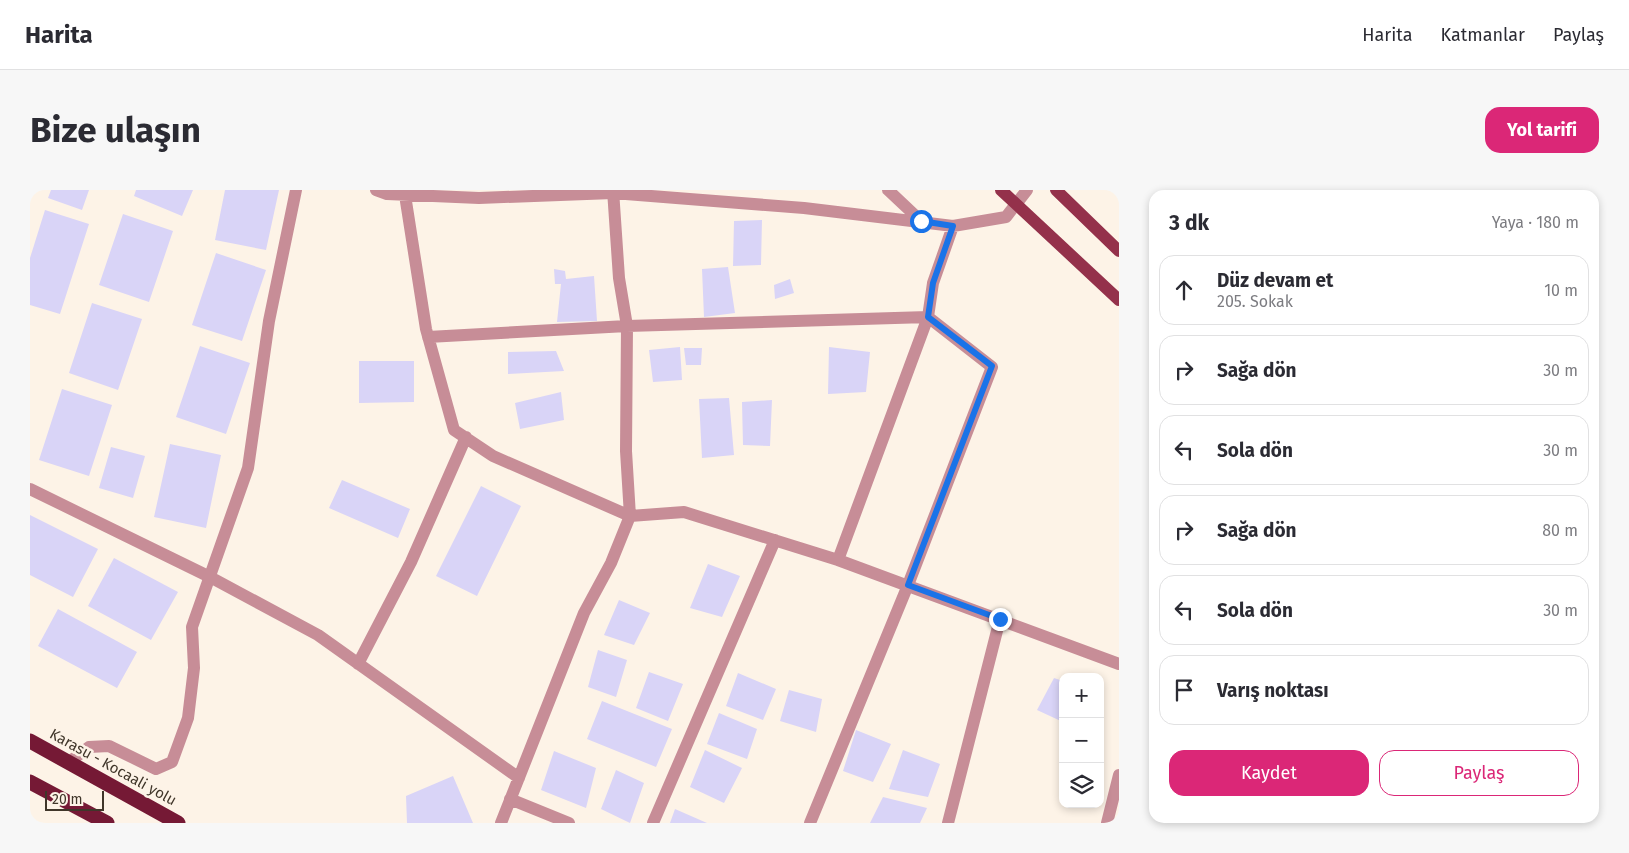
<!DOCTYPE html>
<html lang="tr">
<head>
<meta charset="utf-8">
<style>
	:root { --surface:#fff; --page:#f7f7f7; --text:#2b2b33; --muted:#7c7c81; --line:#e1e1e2; --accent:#db2777 }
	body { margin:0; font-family:"Fira Sans",sans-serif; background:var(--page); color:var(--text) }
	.controls { position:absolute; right:15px; bottom:15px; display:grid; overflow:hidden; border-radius:10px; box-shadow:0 2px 8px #0003 }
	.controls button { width:45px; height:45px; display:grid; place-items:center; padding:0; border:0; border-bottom:1px solid var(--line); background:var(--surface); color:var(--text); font:25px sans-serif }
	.scale { position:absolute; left:15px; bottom:12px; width:59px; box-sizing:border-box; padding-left:5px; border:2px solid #40362a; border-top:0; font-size:14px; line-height:18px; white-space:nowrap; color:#40362a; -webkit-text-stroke:4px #fdf3e7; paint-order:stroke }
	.stop { position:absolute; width:15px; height:15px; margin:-11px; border:4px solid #1a73e8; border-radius:50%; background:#fff }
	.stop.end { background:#1a73e8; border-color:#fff; box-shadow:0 1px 5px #0008 }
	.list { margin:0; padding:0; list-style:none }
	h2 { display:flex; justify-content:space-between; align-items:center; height:65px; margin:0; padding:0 20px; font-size:21px }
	h2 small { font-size:16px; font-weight:400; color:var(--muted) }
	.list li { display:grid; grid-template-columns:32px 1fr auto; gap:15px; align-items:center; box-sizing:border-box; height:70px; margin:0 10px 10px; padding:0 10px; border:1px solid var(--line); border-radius:15px }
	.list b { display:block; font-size:19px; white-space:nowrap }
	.list p { margin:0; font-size:16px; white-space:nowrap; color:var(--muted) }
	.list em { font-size:16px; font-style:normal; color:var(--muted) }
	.actions { display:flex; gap:10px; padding:15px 20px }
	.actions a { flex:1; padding:11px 0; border:1px solid var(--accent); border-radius:15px; text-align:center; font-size:18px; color:var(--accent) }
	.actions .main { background:var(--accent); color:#fff }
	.icon { flex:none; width:28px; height:28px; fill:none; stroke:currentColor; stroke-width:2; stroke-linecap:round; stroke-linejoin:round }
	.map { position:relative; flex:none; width:1089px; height:633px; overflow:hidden; border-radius:15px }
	header { display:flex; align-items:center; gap:30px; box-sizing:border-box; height:70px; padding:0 25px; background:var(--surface); border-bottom:1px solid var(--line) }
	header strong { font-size:24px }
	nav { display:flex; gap:28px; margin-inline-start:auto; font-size:18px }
	.intro { display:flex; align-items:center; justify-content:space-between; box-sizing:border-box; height:120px; padding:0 30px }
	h1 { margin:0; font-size:35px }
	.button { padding:12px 22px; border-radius:15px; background:var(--accent); color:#fff; font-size:18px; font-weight:700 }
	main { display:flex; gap:30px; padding:0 30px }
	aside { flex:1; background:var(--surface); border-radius:15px; box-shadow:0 2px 8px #0003 }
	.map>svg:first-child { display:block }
	.building { fill:#d9d4f7 }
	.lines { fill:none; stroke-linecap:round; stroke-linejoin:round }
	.minor { stroke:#c78d97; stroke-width:12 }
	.major { stroke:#94314b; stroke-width:12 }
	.highway { stroke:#751935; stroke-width:15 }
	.route { stroke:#1a73e8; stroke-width:6 }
	.labels { text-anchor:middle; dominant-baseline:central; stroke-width:5; stroke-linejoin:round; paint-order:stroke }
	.street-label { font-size:15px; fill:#40362a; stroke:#fdf3e7 }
</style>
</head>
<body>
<header>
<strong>Harita</strong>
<nav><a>Harita</a><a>Katmanlar</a><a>Paylaş</a></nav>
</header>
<div class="intro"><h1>Bize ulaşın</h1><a class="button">Yol tarifi</a></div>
<main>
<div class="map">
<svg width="1089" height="633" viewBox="0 0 1089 633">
	<rect width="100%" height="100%" fill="#fdf3e7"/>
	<path class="building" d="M21,0H59L52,20L18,8Z
		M106,0H163L152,26L104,6Z
		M195,0H249L236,60L185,50Z
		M15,20L59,34L30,124L0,115V68Z
		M93,24L143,41L119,112L69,95Z
		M732,30L731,75L703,76L704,31Z
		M186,63L236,80L212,151L162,135Z
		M698,77L705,123L674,127L672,79Z
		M524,79L535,81L536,89L564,86L567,131L527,132L531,94H525Z
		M760,89L764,103L745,109L744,95Z
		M62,113L112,129L88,200L39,183Z
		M170,156L220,173L196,244L146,227Z
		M650,157L652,190L623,192L619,160Z
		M799,157L840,162L836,202L798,204Z
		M654,158H672L671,175H656Z
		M526,161L534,181L478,184V162Z
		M329,171H384V212L329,213Z
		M32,199L82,215L59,286L9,270Z
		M531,202L534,230L490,239L485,213Z
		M699,208L704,265L672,268L669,209Z
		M742,210L740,256L713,255L712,212Z
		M140,254L191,265L176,338L124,327Z
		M81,257L115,266L103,308L69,298Z
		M312,290L380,319L368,348L299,318Z
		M451,296L491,316L447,406L406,386Z
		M0,325L68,359L43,407L0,385Z
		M84,368L148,402L121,450L58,416Z
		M678,374L710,386L692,427L660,418Z
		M589,410L620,423L604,455L574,445Z
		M28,419L107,462L87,498L8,456Z
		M568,460L597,470L586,507L558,497Z
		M619,482L653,494L638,531L606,518Z
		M708,483L746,499L733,530L696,516Z
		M1024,488L1033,491V532L1007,520Z
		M759,500L792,509L786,542L750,531Z
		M572,511L642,539L626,577L557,549Z
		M689,523L727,539L717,569L677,554Z
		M826,540L861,554L843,592L813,581Z
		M675,560L712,578L694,613L660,597Z
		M873,560L910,574L898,607L859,599Z
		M524,561L566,578L556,618L511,600Z
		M586,580L614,593L600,633L571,619Z
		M423,586L443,633H377L376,606Z
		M853,607L897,618L890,633H840Z
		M645,619L677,633H640Z"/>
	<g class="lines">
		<path class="minor" d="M346,0L357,4L449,8L583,3L774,18L923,36L976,27L997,0
			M858,0L891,31
			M375,5L396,139L424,240L463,266L600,326L654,322L808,370L898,127L597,136L398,147
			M0,299L180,387L288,445L489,588
			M808,370L1089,474
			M328,474L381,372L436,247
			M39,572L59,557L79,556L126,579L142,572L158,528L164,478L162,437L218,278L239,131L266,0
			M480,609L539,633
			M471,633L554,423L581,373L600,326L596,261L597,136L589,88L583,0
			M623,633L745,350
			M780,633L878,395L962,177L898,127L903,93L923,36
			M918,633L970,429
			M1077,633L1089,585"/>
		<path class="major" d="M971,0L1089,110
			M1026,0L1089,61"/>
		<path class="highway" d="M0,551L148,633
			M0,592L77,633"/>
	</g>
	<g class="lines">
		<path class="route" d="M891,31L923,36L903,93L898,127L962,176L878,395L970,429"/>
	</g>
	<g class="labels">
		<g class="street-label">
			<text transform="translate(83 577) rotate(29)">Karasu - Kocaali yolu</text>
		</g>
	</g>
</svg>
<div class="controls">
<button>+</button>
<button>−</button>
<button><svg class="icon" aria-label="layers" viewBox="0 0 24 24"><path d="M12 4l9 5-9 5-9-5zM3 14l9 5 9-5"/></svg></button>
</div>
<div class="scale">20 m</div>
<div class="stop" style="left:891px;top:31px"></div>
<div class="stop end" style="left:970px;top:429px"></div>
</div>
<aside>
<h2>3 dk<small>Yaya · 180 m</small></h2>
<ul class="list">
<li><svg class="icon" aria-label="ahead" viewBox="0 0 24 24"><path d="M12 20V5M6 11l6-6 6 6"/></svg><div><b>Düz devam et</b><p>205. Sokak</p></div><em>10 m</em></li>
<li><svg class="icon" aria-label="right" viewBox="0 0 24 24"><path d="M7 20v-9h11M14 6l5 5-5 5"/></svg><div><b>Sağa dön</b></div><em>30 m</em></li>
<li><svg class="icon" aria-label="left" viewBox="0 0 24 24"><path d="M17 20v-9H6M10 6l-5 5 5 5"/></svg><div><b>Sola dön</b></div><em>30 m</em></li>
<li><svg class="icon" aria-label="right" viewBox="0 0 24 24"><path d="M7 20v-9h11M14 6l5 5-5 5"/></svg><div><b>Sağa dön</b></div><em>80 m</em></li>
<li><svg class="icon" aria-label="left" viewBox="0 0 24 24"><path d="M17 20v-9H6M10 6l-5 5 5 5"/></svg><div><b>Sola dön</b></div><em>30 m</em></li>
<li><svg class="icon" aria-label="arrive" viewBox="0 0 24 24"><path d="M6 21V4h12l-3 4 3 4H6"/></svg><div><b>Varış noktası</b></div></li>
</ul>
<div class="actions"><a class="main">Kaydet</a><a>Paylaş</a></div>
</aside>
</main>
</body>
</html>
